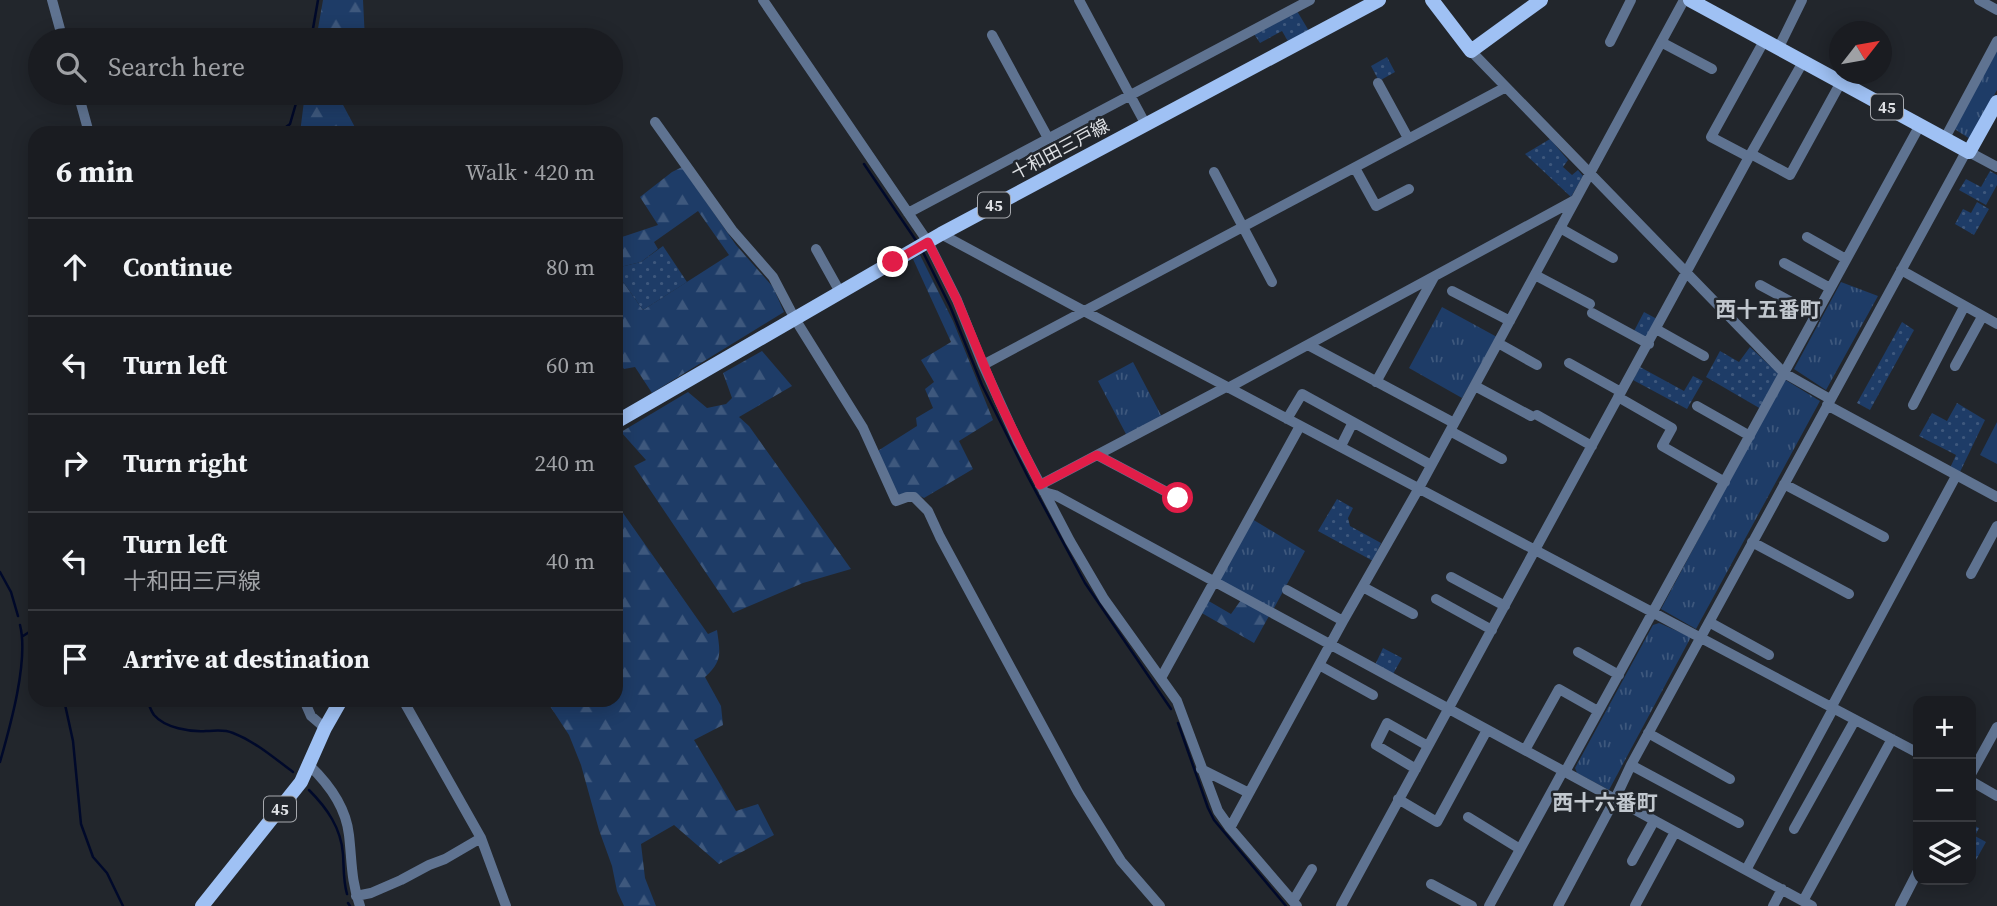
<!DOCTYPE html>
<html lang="en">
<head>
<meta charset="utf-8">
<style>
	:root { --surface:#1a1c21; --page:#27292e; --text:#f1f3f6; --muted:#9fa1a5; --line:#383a3f }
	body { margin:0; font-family:"Source Serif 4","Noto Sans JP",serif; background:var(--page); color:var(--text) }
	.controls { position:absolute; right:21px; bottom:21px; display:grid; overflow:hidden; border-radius:14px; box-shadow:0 4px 18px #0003 }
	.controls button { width:63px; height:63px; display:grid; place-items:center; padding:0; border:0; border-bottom:2px solid var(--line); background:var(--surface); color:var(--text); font:35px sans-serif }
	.compass { position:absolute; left:1829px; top:21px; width:63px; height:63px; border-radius:50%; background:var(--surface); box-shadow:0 4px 18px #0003; rotate:59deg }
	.stop { position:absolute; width:21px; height:21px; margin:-16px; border:5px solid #e11d48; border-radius:50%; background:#fff }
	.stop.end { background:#e11d48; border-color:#fff; box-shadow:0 2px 7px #0008 }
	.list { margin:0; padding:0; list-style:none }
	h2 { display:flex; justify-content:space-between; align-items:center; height:91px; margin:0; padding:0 28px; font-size:30px }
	h2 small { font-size:23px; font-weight:400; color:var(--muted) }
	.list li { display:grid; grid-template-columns:46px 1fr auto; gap:21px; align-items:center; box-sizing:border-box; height:98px; padding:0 28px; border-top:2px solid var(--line) }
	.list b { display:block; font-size:26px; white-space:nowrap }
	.list p { margin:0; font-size:23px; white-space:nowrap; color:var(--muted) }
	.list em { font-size:23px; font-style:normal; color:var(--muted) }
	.icon { flex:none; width:38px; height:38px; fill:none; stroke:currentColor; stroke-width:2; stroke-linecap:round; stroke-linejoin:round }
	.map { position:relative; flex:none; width:1997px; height:906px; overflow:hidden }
	.search { position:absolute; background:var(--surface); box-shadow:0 4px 18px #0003; left:28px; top:28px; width:595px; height:77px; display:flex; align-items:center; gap:18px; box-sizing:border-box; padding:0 24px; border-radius:38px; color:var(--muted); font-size:26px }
	.panel { position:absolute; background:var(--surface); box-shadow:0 4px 18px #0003; left:28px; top:126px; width:595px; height:581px; border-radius:21px }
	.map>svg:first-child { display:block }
	.grass { fill:url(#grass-tufts) }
	.forest { fill:url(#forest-firs) }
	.garden { fill:url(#garden-dots) }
	.pitch { fill:#1e3c67 }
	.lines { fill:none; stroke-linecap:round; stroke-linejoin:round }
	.stream { stroke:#00092a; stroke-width:2.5 }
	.minor { stroke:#5f7391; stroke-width:10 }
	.major { stroke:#9fc1f4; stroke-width:14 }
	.route { stroke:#e11d48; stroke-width:9 }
	.labels { text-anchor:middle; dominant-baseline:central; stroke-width:5; stroke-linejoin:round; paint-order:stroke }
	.shield { fill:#22262c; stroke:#a6a8ad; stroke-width:2 }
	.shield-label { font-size:16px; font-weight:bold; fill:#dee0e4 }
	.street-label { font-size:18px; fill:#dee0e4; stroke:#22262c }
	.quarter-label { font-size:21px; font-weight:bold; fill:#c2c8cf; stroke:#22262c }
</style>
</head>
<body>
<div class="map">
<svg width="1997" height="906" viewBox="0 0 1997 906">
	<defs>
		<pattern id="grass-tufts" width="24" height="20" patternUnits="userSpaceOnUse" patternTransform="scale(1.75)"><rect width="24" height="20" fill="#1e3c67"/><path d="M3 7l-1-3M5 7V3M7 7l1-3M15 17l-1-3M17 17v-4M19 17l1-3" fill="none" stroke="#3e587d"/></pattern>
		<pattern id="forest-firs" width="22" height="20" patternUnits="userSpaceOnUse" patternTransform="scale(1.75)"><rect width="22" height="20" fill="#1e3c67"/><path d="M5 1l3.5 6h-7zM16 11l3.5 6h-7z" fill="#3e587d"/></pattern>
		<pattern id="garden-dots" width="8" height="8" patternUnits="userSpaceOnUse" patternTransform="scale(1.75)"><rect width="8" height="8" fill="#1e3c67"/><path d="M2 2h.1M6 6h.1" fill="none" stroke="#3e587d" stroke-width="1.8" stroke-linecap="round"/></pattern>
	</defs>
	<rect width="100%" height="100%" fill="#22262c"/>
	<path class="grass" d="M1997,51V90L1970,139L1953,128Z
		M1841,282L1878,296L1826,390L1794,369Z
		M1442,307L1497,337L1462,398L1409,368Z
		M1133,362L1162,417L1127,436L1098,381Z
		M1784,379L1820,401L1696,629L1661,609Z
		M1252,519L1305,551L1273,610L1219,581Z
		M1659,623L1691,637L1609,790L1577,773L1575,768L1653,625Z"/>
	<path class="forest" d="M323,0H363L365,40H316Z
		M305,93H345L342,103L358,133H300Z
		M682,167L736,245L773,287L784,312L652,393L635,367L624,369L616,358V272L643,310L729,255L698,211L654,242L658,249L641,262L616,268V239L658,225L640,197L672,172Z
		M920,255L953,321L993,420L959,441L973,469L924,498L912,492L899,498L876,452L917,426L916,418L933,408L925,389L934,382L921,360L951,342L913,259Z
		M762,351L792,386L739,417L749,426L851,569L803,583L733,613L634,466L646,460L621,432L688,392L707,408L726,404L732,398L723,373Z
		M616,503L708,634L717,630C720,652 723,661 705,677L721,706L723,725L694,740L736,811L758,804L774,835L719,864L674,825L641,844L645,878L656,906H624L617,891L612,866L599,830L581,765L569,735L546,700H616Z
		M1207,600L1231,614L1241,600L1269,616L1254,643L1200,612Z"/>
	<path class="garden" d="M1297,11L1309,31L1289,43L1282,31L1260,43L1254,34Z
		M1387,57L1395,72L1379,81L1371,66Z
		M1550,139L1568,160L1563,167L1572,175L1578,170L1583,176L1571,197L1525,154Z
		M1990,171L1997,175V185L1986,205L1959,190L1966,179L1981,187Z
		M1977,202L1989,209L1974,235L1955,224L1963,209L1971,213Z
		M663,246L687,282L643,310L616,272V268L641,262Z
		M1644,312L1657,319L1648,336L1645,337L1634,331Z
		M1902,322L1914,330L1870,410L1857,403Z
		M1750,347L1780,375L1761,409L1706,377L1720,351L1739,362Z
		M1640,367L1684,391L1693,376L1703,381L1687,409L1633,380Z
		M1957,403L1985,420L1959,474L1950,468L1956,455L1919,436L1932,413L1947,421Z
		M1337,499L1353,508L1348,518L1350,526L1381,543L1373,561L1318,531Z
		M1383,648L1402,658L1393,674L1375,665Z
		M1971,824L1979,828L1975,836L1986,842L1971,869Z"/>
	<path class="pitch" d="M1997,422V464L1980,455Z"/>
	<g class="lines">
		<path class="stream" d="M311,40L318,0
			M278,133L290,124L299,93
			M864,164L917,242
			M923,252L950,306L982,385L1028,477L1085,583L1171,709
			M0,572L11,592L18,616
			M23,636L34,629
			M64,700L73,741L81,824L93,857L107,873L123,906
			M147,700C149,705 151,711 154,715C165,728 190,732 206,731C216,731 223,729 233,733C256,742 274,758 293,772
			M1178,723L1208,808L1214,820L1286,906
			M0,762C10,727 29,660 20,625
			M309,790C327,808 341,828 343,854C344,868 343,880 347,894
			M348,903L350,906"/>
		<path class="minor" d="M52,0L63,40
			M763,0L928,242L957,300L983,365L1018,442L1070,541L1104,599L1177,701L1218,811L1230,828L1297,906
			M1079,0L1146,125
			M1979,0L1997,10
			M992,35L1048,138
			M1610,42L1631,0
			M1661,42L1712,69
			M1778,49L1802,0
			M1471,51L1784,373L1830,399
			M1378,83L1408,138
			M78,93L89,133
			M655,122L732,230L773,277L795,319L863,428L896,501L907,497H914L928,511L940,537L1078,792L1121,861L1160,906
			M1945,138L1997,41
			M1969,152L1997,167
			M1751,154L1790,175L1841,82
			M1749,157L1711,137L1764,41
			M1355,168L1376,206L1409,189
			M1214,172L1272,282
			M908,213L1310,0
			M1560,228L1613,258
			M941,234L1084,311L1918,753
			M1807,237L1846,259
			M816,249L840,292
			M1784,263L1830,288
			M1901,270L1997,324
			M1535,275L1590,304
			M1760,285L1815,315
			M1452,291L1510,321
			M1592,313L1649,344
			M1656,329L1704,356
			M1498,343L1537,365
			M1308,345L1454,423
			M1569,363L1621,392
			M983,365L1506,87
			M1955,366L1982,317
			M1376,382L1434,277
			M1475,386L1531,416
			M1228,388L1575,200
			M1618,397L1672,428L1662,446L1725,482
			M1827,405L1997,497
			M1913,405L1964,307
			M1697,406L1750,436
			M1537,415L1592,446
			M1287,419L1302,394L1431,465
			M1450,431L1502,459
			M1341,446L1353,422
			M1097,455L1178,498
			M1784,484L1884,537
			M1040,485L1226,387
			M1044,492L1055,495L1812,906
			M1752,542L1849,594
			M1971,574L1997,526
			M1451,577L1505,606
			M1363,587L1413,614
			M1287,590L1343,621
			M1436,599L1492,630
			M1709,622L1769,655
			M1578,652L1619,675
			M1319,665L1373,695
			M1161,678L1300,426
			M304,700L311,716L325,728
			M403,700L481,838L506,906
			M1831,708L1956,476
			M1648,733L1730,779
			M1525,750L1559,689L1598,711
			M309,765C329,784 346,807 349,835C352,861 351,881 360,906
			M1631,765L1739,823
			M1201,769L1249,793
			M1416,769L1376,745L1387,723L1428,746
			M1565,772L1920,125
			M1971,774L1997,727
			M1971,781L1997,796
			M1398,799L1437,822L1487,730
			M1468,817L1520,849
			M1230,828L1343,621L1419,488L1684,0
			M1794,829L1855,720
			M1632,861L1654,821
			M1746,870L1833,709
			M1431,884L1472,906
			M356,896L371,893L401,880L429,865L445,859L481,838
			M1293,901L1312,869
			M1803,901L1892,739
			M1341,906L1749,157L1803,62
			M1489,906L1563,771
			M1558,906L1615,799L1631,765L1967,150
			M1635,906L1675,832
			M1773,906L1782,889
			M1900,906L1918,871"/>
		<path class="major" d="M1432,0L1471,51L1541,0
			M1690,0L1969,152L1997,102
			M616,422L941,234L1379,0
			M202,906L301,782L325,728L341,700"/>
	</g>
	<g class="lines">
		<path class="route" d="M893,262L928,242L957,300L999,401L1040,485L1097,455L1178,498"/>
	</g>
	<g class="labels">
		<g class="shield">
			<rect x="1871" y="94.5" width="32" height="25" rx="5"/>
			<rect x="978" y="192.5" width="32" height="25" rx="5"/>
			<rect x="264" y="796.5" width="32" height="25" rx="5"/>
		</g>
		<g class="shield-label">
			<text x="1887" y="107">45</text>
			<text x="994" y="205">45</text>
			<text x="280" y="809">45</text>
		</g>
		<g class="street-label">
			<text transform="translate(1060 149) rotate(-28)">十和田三戸線</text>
		</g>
		<g class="quarter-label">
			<text x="1768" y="309">西十五番町</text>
			<text x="1605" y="802">西十六番町</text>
		</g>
	</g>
</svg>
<div class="controls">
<button>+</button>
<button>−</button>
<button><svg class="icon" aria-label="layers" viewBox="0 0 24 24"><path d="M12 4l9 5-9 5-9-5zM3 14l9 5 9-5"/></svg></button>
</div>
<svg class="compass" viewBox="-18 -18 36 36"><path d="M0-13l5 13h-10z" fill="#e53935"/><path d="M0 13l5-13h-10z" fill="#9fa1a5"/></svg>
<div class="stop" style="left:1178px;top:498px"></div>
<div class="stop end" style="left:893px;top:262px"></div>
<div class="search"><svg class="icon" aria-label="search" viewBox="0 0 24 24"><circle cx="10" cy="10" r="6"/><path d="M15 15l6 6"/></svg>Search here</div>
<section class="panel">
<h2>6 min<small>Walk · 420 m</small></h2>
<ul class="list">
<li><svg class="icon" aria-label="ahead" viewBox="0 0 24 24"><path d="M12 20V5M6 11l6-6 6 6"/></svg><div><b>Continue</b></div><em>80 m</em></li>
<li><svg class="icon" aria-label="left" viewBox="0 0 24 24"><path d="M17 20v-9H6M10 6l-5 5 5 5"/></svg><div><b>Turn left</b></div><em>60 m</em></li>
<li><svg class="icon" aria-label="right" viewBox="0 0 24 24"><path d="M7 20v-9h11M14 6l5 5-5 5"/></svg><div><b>Turn right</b></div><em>240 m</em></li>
<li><svg class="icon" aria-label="left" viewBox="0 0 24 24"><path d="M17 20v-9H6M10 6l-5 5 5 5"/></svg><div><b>Turn left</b><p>十和田三戸線</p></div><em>40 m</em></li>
<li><svg class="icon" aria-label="arrive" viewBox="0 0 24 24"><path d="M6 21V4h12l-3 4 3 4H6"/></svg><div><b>Arrive at destination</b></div></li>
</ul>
</section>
</div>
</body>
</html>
